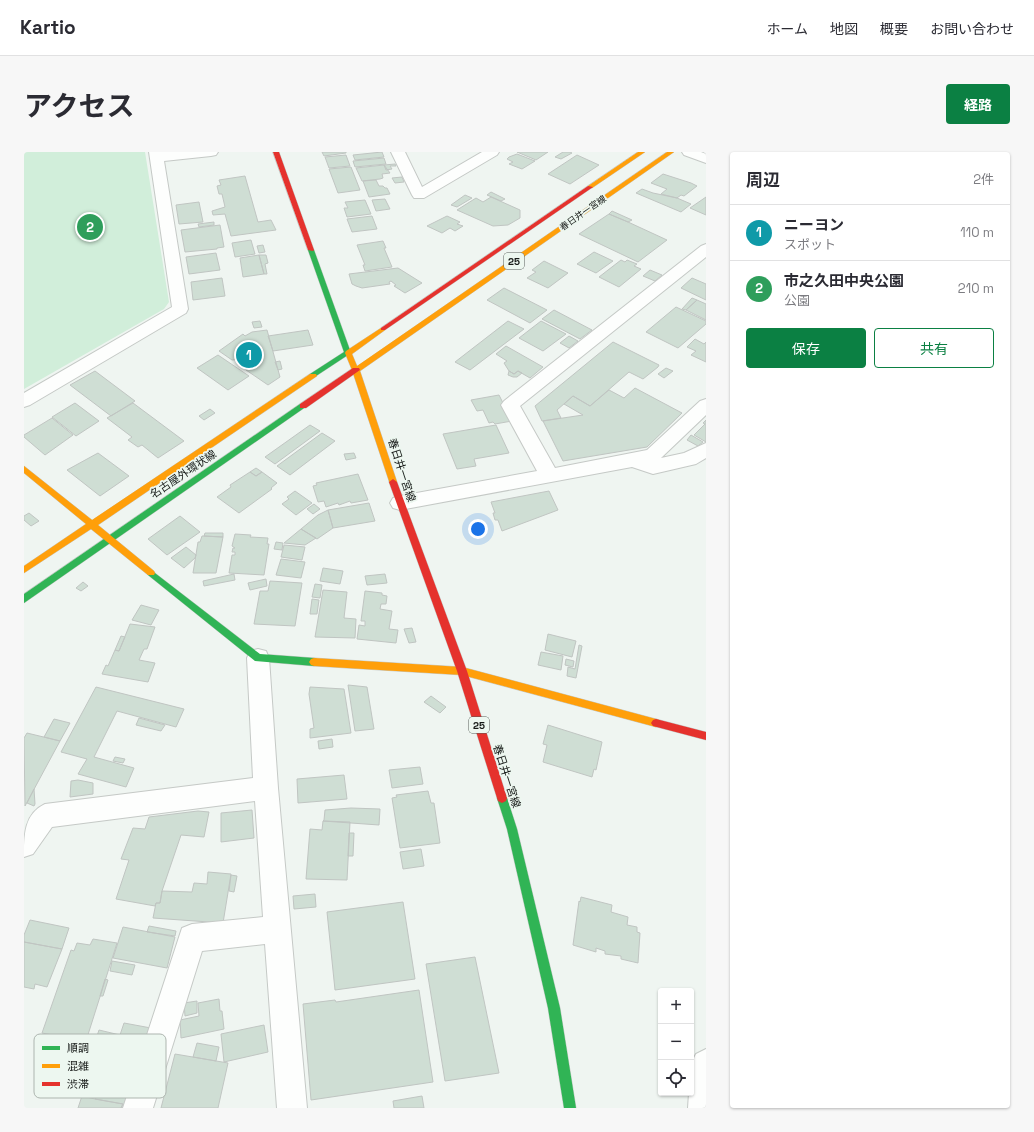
<!DOCTYPE html>
<html lang="ja">
<head>
<meta charset="utf-8">
<style>
	:root { --surface:#fff; --page:#f7f7f7; --text:#2b2b33; --muted:#7c7c81; --line:#e1e1e2; --accent:#0b8043 }
	body { margin:0; font-family:"Space Grotesk","Noto Sans JP",sans-serif; background:var(--page); color:var(--text) }
	.controls { position:absolute; right:12px; bottom:12px; display:grid; overflow:hidden; border-radius:4px; box-shadow:0 1px 3px #0004 }
	.controls button { width:36px; height:36px; display:grid; place-items:center; padding:0; border:0; border-bottom:1px solid var(--line); background:var(--surface); color:var(--text); font:20px sans-serif }
	.you { position:absolute; left:454px; top:377px; width:14px; height:14px; margin:-10px; border:3px solid #fff; border-radius:50%; background:#1a73e8; box-shadow:0 0 0 6px #1a73e833 }
	.badge { display:grid; place-items:center; width:26px; height:26px; border-radius:50%; background:var(--accent); color:#fff; font-size:13px; font-weight:700 }
	.pin { position:absolute; translate:-50% -50%; border:2px solid #fff; box-shadow:0 1px 4px #0006 }
	.list { margin:0; padding:0; list-style:none }
	h2 { display:flex; justify-content:space-between; align-items:center; height:52px; margin:0; padding:0 16px; font-size:17px }
	h2 small { font-size:13px; font-weight:400; color:var(--muted) }
	.list li { display:grid; grid-template-columns:26px 1fr auto; gap:12px; align-items:center; box-sizing:border-box; height:56px; padding:0 16px; border-top:1px solid var(--line) }
	.list b { display:block; font-size:15px; white-space:nowrap }
	.list p { margin:0; font-size:13px; white-space:nowrap; color:var(--muted) }
	.list em { font-size:13px; font-style:normal; color:var(--muted) }
	.actions { display:flex; gap:8px; padding:12px 16px }
	.actions a { flex:1; padding:9px 0; border:1px solid var(--accent); border-radius:4px; text-align:center; font-size:14px; color:var(--accent) }
	.actions .main { background:var(--accent); color:#fff }
	.icon { flex:none; width:22px; height:22px; fill:none; stroke:currentColor; stroke-width:2; stroke-linecap:round; stroke-linejoin:round }
	.map { position:relative; flex:none; width:682px; height:956px; overflow:hidden; border-radius:4px }
	header { display:flex; align-items:center; gap:24px; box-sizing:border-box; height:56px; padding:0 20px; background:var(--surface); border-bottom:1px solid var(--line) }
	header strong { font-size:19px }
	nav { display:flex; gap:22px; margin-inline-start:auto; font-size:14px }
	.intro { display:flex; align-items:center; justify-content:space-between; box-sizing:border-box; height:96px; padding:0 24px }
	h1 { margin:0; font-size:28px }
	.button { padding:10px 18px; border-radius:4px; background:var(--accent); color:#fff; font-size:14px; font-weight:700 }
	main { display:flex; gap:24px; padding:0 24px }
	aside { flex:1; background:var(--surface); border-radius:4px; box-shadow:0 1px 3px #0004 }
	.map>svg:first-child { display:block }
	.green { fill:#d1eeda }
	.building { fill:#cfded4; stroke:#c0c5c2 }
	.lines { fill:none; stroke-linecap:round; stroke-linejoin:round }
	.street-casing { stroke:#c5c9c6; stroke-width:2 }
	.fast-casing { stroke:#c5c9c6; stroke-width:1 }
	.slow-casing { stroke:#c5c9c6; stroke-width:1 }
	.jam-casing { stroke:#c5c9c6; stroke-width:1 }
	.street { fill:#fdfefd; fill-rule:evenodd }
	.fast { fill:#30b455; fill-rule:evenodd }
	.slow { fill:#ff9f0a; fill-rule:evenodd }
	.jam { fill:#e5322d; fill-rule:evenodd }
	.labels { text-anchor:middle; dominant-baseline:central; stroke-width:3.5; stroke-linejoin:round; paint-order:stroke }
	.far-street-label { font-size:9px; fill:#171a18; stroke:#edf7f0 }
	.shield { fill:#edf7f0; stroke:#575c59; stroke-width:1 }
	.shield-label { font-size:10px; font-weight:bold; fill:#171a18 }
	.street-label { font-size:11px; fill:#171a18; stroke:#edf7f0 }
	.key { fill:#edf7f0; stroke:#adb5af; stroke-width:1 }
	.key-label { font-size:11px; fill:#171a18 }
</style>
</head>
<body>
<header>
<strong>Kartio</strong>
<nav><a>ホーム</a><a>地図</a><a>概要</a><a>お問い合わせ</a></nav>
</header>
<div class="intro"><h1>アクセス</h1><a class="button">経路</a></div>
<main>
<div class="map">
<svg width="682" height="956" viewBox="0 0 682 956">
	<rect width="100%" height="100%" fill="#eff5f1"/>
	<path class="green" d="M0,0H121L145,150L140,157L0,237Z"/>
	<path class="building" d="M298,0H322V1L300,4Z
		M358,0L360,5L331,8L329,3Z
		M493,0H524L512,8Z
		M539,0H546L548,1L537,7L531,5Z
		M493,2L511,9L498,17L485,12L489,10L483,7L485,5Z
		M322,3L326,14L305,16L301,5Z
		M553,3L575,13L546,32L524,22Z
		M360,6L362,12L331,15L329,9Z
		M371,12L372,14H366L368,17L362,18L360,13Z
		M360,13L366,21L358,22L359,26L356,27L338,29L332,16Z
		M327,15L336,38L314,41L305,17Z
		M639,22L667,31L673,34L660,44L657,43L653,46L637,42L643,37L627,31Z
		M221,24L234,70L247,68L252,78L207,84L201,62L189,63L188,59L201,55L198,42H195L193,34L197,33L195,28Z
		M378,25L380,30L371,31L368,26Z
		M352,28L355,34H359L361,36H363L366,42L345,45L339,29Z
		M618,37L629,41L653,46L667,52L657,60L612,41Z
		M467,40L481,47L477,49L463,43Z
		M441,43L448,46L433,55L427,53Z
		M467,45L496,58V66L484,73L469,74L433,58L452,46L459,50Z
		M682,45V63L666,56Z
		M361,47L366,57L352,59L348,48Z
		M341,48L347,62L323,65L320,56H324L321,50Z
		M175,50L179,70L155,72L152,53Z
		M588,59L608,68L604,70L585,62Z
		M585,62L604,70L643,88L614,110L555,82Z
		M348,64L353,77L328,80L323,67Z
		M423,64L436,70L433,72L439,74L431,79L426,76L418,81L403,74Z
		M190,70V73L175,75L174,72Z
		M196,73L200,95L193,96V97L161,100L157,78Z
		M227,88L231,102L211,105L208,91Z
		M359,89L362,96H360L368,115L341,119L339,113H341L333,93Z
		M239,93L241,100L235,101L233,94Z
		M570,100L589,109L572,121L553,112Z
		M192,101L196,118L165,122L162,105Z
		M235,103L240,122L219,125L216,106Z
		M235,103H242L244,111L241,112L243,122H240Z
		M597,108L601,110L603,108L613,112L610,114L617,117L595,135L575,125Z
		M520,109L544,121L524,136L503,126L512,120L508,118Z
		M374,116L398,131L381,141L370,134L372,133L367,129L365,130L366,132L338,136L332,134L328,132L325,122Z
		M626,118L638,123L631,129L619,124Z
		M198,126L201,144L169,148L167,130Z
		M668,126L682,132V148L657,136Z
		M480,136L523,158L506,171L463,148Z
		M668,146L673,148L662,158L658,157Z
		M673,148L682,152V168L662,158Z
		M652,155L682,169V172L654,196L622,180Z
		M530,158L568,178L556,187L518,167Z
		M236,169L238,175L230,176L228,170Z
		M484,169L500,177L446,218L431,210Z
		M517,169L542,182L519,199L495,186Z
		M243,178L256,225L244,233L222,218L219,207L208,208L195,199L219,182L221,184L228,180Z
		M284,178L289,193L249,199L244,184Z
		M545,184L554,189L545,196L536,191Z
		M671,187L680,192L682,190V210L667,203L672,199L663,195Z
		M589,190L635,213L634,215L619,227L605,220L566,254L549,244L533,258L537,266L518,269L511,254Z
		M482,194L519,215L506,226L494,219L490,222L485,219L480,211L483,209L472,202Z
		M194,203L225,224L204,238L173,216Z
		M256,209L258,217L254,218L251,210Z
		M642,216L649,219L640,226L634,222Z
		M71,219L111,249L87,264L46,233Z
		M485,219L490,222L494,219L498,221L493,225H489L484,223Z
		M611,236L658,261L623,295L539,309L519,269L559,263L540,252L549,244L566,254L585,238L600,246Z
		M475,243L488,269L471,272L469,270L465,271L459,258L453,259L447,248Z
		M51,251L75,269L52,284L28,265Z
		M109,251L160,289L134,306L118,293L114,295L104,288L108,285L83,266Z
		M186,257L191,261L180,268L175,264Z
		M28,266L49,283L21,303L0,285V283Z
		M682,268V290L670,283L681,272L679,271Z
		M286,273L296,279L251,312L241,305Z
		M472,273L485,301L450,307L452,314L433,317L419,282Z
		M298,281L311,289L266,323L253,314Z
		M667,283L679,290L674,294L663,288Z
		M74,301L105,324L76,344L43,318Z
		M330,301L332,306L322,308L320,302Z
		M232,316L238,320L232,324L226,320Z
		M226,320L232,324L238,320L253,331L247,336L248,337L215,361L193,345L207,335L206,333Z
		M334,322L344,348L327,351L326,349L315,353L314,351L302,355L300,349L294,350L289,334L293,333L292,331Z
		M271,339L288,351L272,363L258,352L265,347L263,345Z
		M525,339L534,358L478,379L474,368H471L469,361H471L467,350Z
		M345,351L351,369L309,376L304,358Z
		M290,352L296,357L289,362L283,357Z
		M304,358L309,376L293,387L277,377L294,363Z
		M5,361L15,369L7,374L0,368V364Z
		M156,364L176,380L143,403L124,387Z
		M277,377L292,386L281,393L260,391Z
		M181,381H199V385L180,384Z
		M211,382L227,383L226,385L244,386L243,392H245L240,423L205,421L208,403H211V400H208L209,396H211L208,394Z
		M178,384L199,385L192,421H169L174,390H176Z
		M252,390L259,391L258,398L250,397Z
		M260,393L281,395L278,408L257,405Z
		M162,395L172,403L171,406L160,416L147,406Z
		M257,407L281,410L277,426L252,423Z
		M299,416L319,419L316,432L296,429Z
		M210,422L211,428L180,434L179,429Z
		M361,422L363,431L343,433L341,424Z
		M242,427L243,434L226,438L224,431Z
		M246,429L278,431L271,474L230,472L236,439H244Z
		M59,430L64,434L57,439L52,436Z
		M291,432L298,433L296,446L288,445Z
		M299,438L323,440L320,466L332,467L331,486L291,485Z
		M341,439L358,441V443L363,444L362,452H357L356,457L368,459L365,477L374,478L372,491L333,487L335,473L341,474V469H337Z
		M288,447L295,448L293,462H286Z
		M117,453L135,458L127,473L108,468Z
		M106,472L131,475L123,497H120L115,508L131,511L124,530L78,522L82,513L84,514L91,498L95,499Z
		M388,476L392,490L385,491L380,477Z
		M524,482L552,489L548,505L521,498Z
		M97,484L101,485L95,499L91,498Z
		M555,493L558,494L552,526L543,524L544,515L551,517Z
		M517,500L539,504L537,518L514,513Z
		M542,507L550,509L549,515L541,513Z
		M324,533L343,535L350,577L331,579Z
		M72,535L160,557L152,575L93,559L70,605L110,616L102,635L54,622L63,607L37,600Z
		M286,535L320,537L327,581L286,586V577L290,576L285,542Z
		M407,544L422,555L416,561L400,550Z
		M115,566L141,573L137,579L112,573Z
		M30,567L46,571L36,589L20,585Z
		M524,573L578,590L572,618L570,617L568,625L519,610L523,593L519,592Z
		M3,581L36,589L1,654L0,586Z
		M308,587L309,595L295,597L294,589Z
		M91,605L101,607L99,611L89,609Z
		M396,615L399,632L368,636L365,618Z
		M320,623L323,647L274,651L273,627Z
		M54,628L69,631V642L46,645L47,629Z
		M10,637L11,652L10,654L3,651Z
		M404,639L407,651H410L416,691L376,696L368,646L373,645L372,643Z
		M327,656L356,657L355,673L299,669L300,668L301,658Z
		M228,658L230,686L197,690V661Z
		M174,659L185,660L180,685L157,683L138,739L136,751H132L131,754L92,747L105,708L97,707L109,676L121,677L125,665Z
		M299,669L326,670L323,728L282,727L286,677L298,678Z
		M325,681H330L329,704H324Z
		M397,697L400,714L379,717L376,700Z
		M184,720L207,722L199,771L129,766L132,751H136L138,739L168,740L170,731L183,732Z
		M207,723L213,724L210,740L205,739Z
		M291,742L292,755L270,757L269,744Z
		M557,745L588,753L587,760L604,765L603,773L613,775V780L616,781L614,811L597,807V804L581,802V799L572,796V800L549,793L555,749L556,750Z
		M379,750L391,827L311,838L303,760Z
		M6,768L45,776L38,797L0,790V783Z
		M125,774L152,779L151,784L123,780Z
		M99,775L151,785L143,816L89,806Z
		M69,787L93,791L62,889L18,881L47,798L50,799L53,791L66,793Z
		M0,790L38,797L23,835L11,832L10,837L0,835Z
		M451,805L475,921L421,929L402,812Z
		M88,809L111,813L108,823L86,819Z
		M81,827L84,828L79,844H76Z
		M395,838L409,930L287,948L279,852L311,848L312,850Z
		M195,847L196,859H198L200,877L157,886L156,868L175,864L174,851Z
		M173,849V861L161,864L160,851Z
		M100,871L127,876L110,928L64,918L65,914L50,910L57,891L64,892L66,886L72,887L75,878L96,883Z
		M240,873L244,900L200,910L197,882Z
		M173,891L195,895L192,909L169,905Z
		M151,902L204,911L194,956H137Z
		M78,925L108,930L100,956H97L99,952L71,947Z
		M58,944L71,947L99,952L97,956H54Z
		M398,944L400,956H370L369,949Z"/>
	<g class="lines">
		<defs>
			<path id="street" d="M125,0H194L192,3L187,4L140,9L164,157L162,161L6,253L0,255V241L148,155Z
				M367,0H381L398,35L458,0H475L473,3L400,46H390L388,43Z
				M658,0H677L682,2V11L660,3Z
				M682,92V105L496,254L531,316L623,298L676,249L682,247V263L637,306L660,301L682,291V306L672,312L629,322L608,315L376,358L369,356L366,351L369,346L376,344L513,319L477,253L480,249L677,94Z
				M234,497L242,499L245,506L254,636L283,956H253L241,792L178,799L129,956H99L158,776L168,772L239,765L231,649L28,675L9,702L0,705C0,683 0,662 21,652L229,626L223,506L226,499Z
				M682,897V956H664L665,941H667V912L672,902Z"/>
			<path id="fast" d="M287,96L290,98L327,201L289,226L285,224L286,222L320,200L284,98Z
				M276,252H282L283,254L0,451V442Z
				M127,418L236,502L290,506L293,507L295,510L293,513L290,514L231,509L124,423L123,421Z
				M478,641L482,643L483,646L493,677L536,856L552,956H540L524,856L483,677L473,646L474,643Z"/>
			<path id="slow" d="M614,0H621L568,36H564V34Z
				M643,0H650L336,219L373,330L369,333L366,332L328,218L321,201L322,199L357,176H361V178L328,202L333,214Z
				M286,222H292L293,224L74,373L130,419L131,421L130,423H124L67,377L0,421V414L62,372L0,321V314L68,368Z
				M290,506L438,515L632,567L635,568L637,571L635,574L632,575L438,523L290,514L287,513L285,510L287,507Z"/>
			<path id="jam" d="M249,0H255L290,98L289,99L284,98Z
				M564,34L569,35L361,178H357V176Z
				M329,216H335L336,218L282,256H276V252Z
				M369,327L373,330L443,519L483,646L482,649L478,651L474,649L473,646L433,519L365,330Z
				M632,567L682,580V588L629,574L627,571L629,568Z"/>
		</defs>
		<use href="#street" class="street-casing"/>
		<use href="#fast" class="fast-casing"/>
		<use href="#slow" class="slow-casing"/>
		<use href="#jam" class="jam-casing"/>
		<use href="#street" class="street"/>
		<use href="#fast" class="fast"/>
		<use href="#slow" class="slow"/>
		<use href="#jam" class="jam"/>
	</g>
	<g class="labels">
		<g class="far-street-label">
			<text transform="translate(559 61) rotate(-35)">春日井一宮線</text>
		</g>
		<g class="shield">
			<rect x="480" y="101" width="20" height="16" rx="3"/>
			<rect x="445" y="565" width="20" height="16" rx="3"/>
		</g>
		<g class="shield-label">
			<text x="490" y="109">25</text>
			<text x="455" y="573">25</text>
		</g>
		<g class="street-label">
			<text transform="translate(378 318) rotate(72)">春日井一宮線</text>
			<text transform="translate(159 322) rotate(-34)">名古屋外環状線</text>
			<text transform="translate(483 624) rotate(72)">春日井一宮線</text>
		</g>
	</g>
	<rect x="10" y="882" width="132" height="64" rx="6" class="key"/>
	<rect x="18" y="894" width="18" height="4" fill="#30b455"/>
	<rect x="18" y="912" width="18" height="4" fill="#ff9f0a"/>
	<rect x="18" y="930" width="18" height="4" fill="#e5322d"/>
	<g class="key-label">
		<text x="43" y="900">順調</text>
		<text x="43" y="918">混雑</text>
		<text x="43" y="936">渋滞</text>
	</g>
</svg>
<div class="controls">
<button>+</button>
<button>−</button>
<button><svg class="icon" aria-label="locate" viewBox="0 0 24 24"><circle cx="12" cy="12" r="6"/><path d="M12 2v4M12 18v4M2 12h4M18 12h4"/></svg></button>
</div>
<div class="you"></div>
<div class="pin badge" style="left:225px;top:203px;background:#0f9aa8">1</div>
<div class="pin badge" style="left:66px;top:75px;background:#2e9e5b">2</div>
</div>
<aside>
<h2>周辺<small>2件</small></h2>
<ul class="list">
<li><span class="badge" style="background:#0f9aa8">1</span><div><b>ニーヨン</b><p>スポット</p></div><em>110 m</em></li>
<li><span class="badge" style="background:#2e9e5b">2</span><div><b>市之久田中央公園</b><p>公園</p></div><em>210 m</em></li>
</ul>
<div class="actions"><a class="main">保存</a><a>共有</a></div>
</aside>
</main>
</body>
</html>
